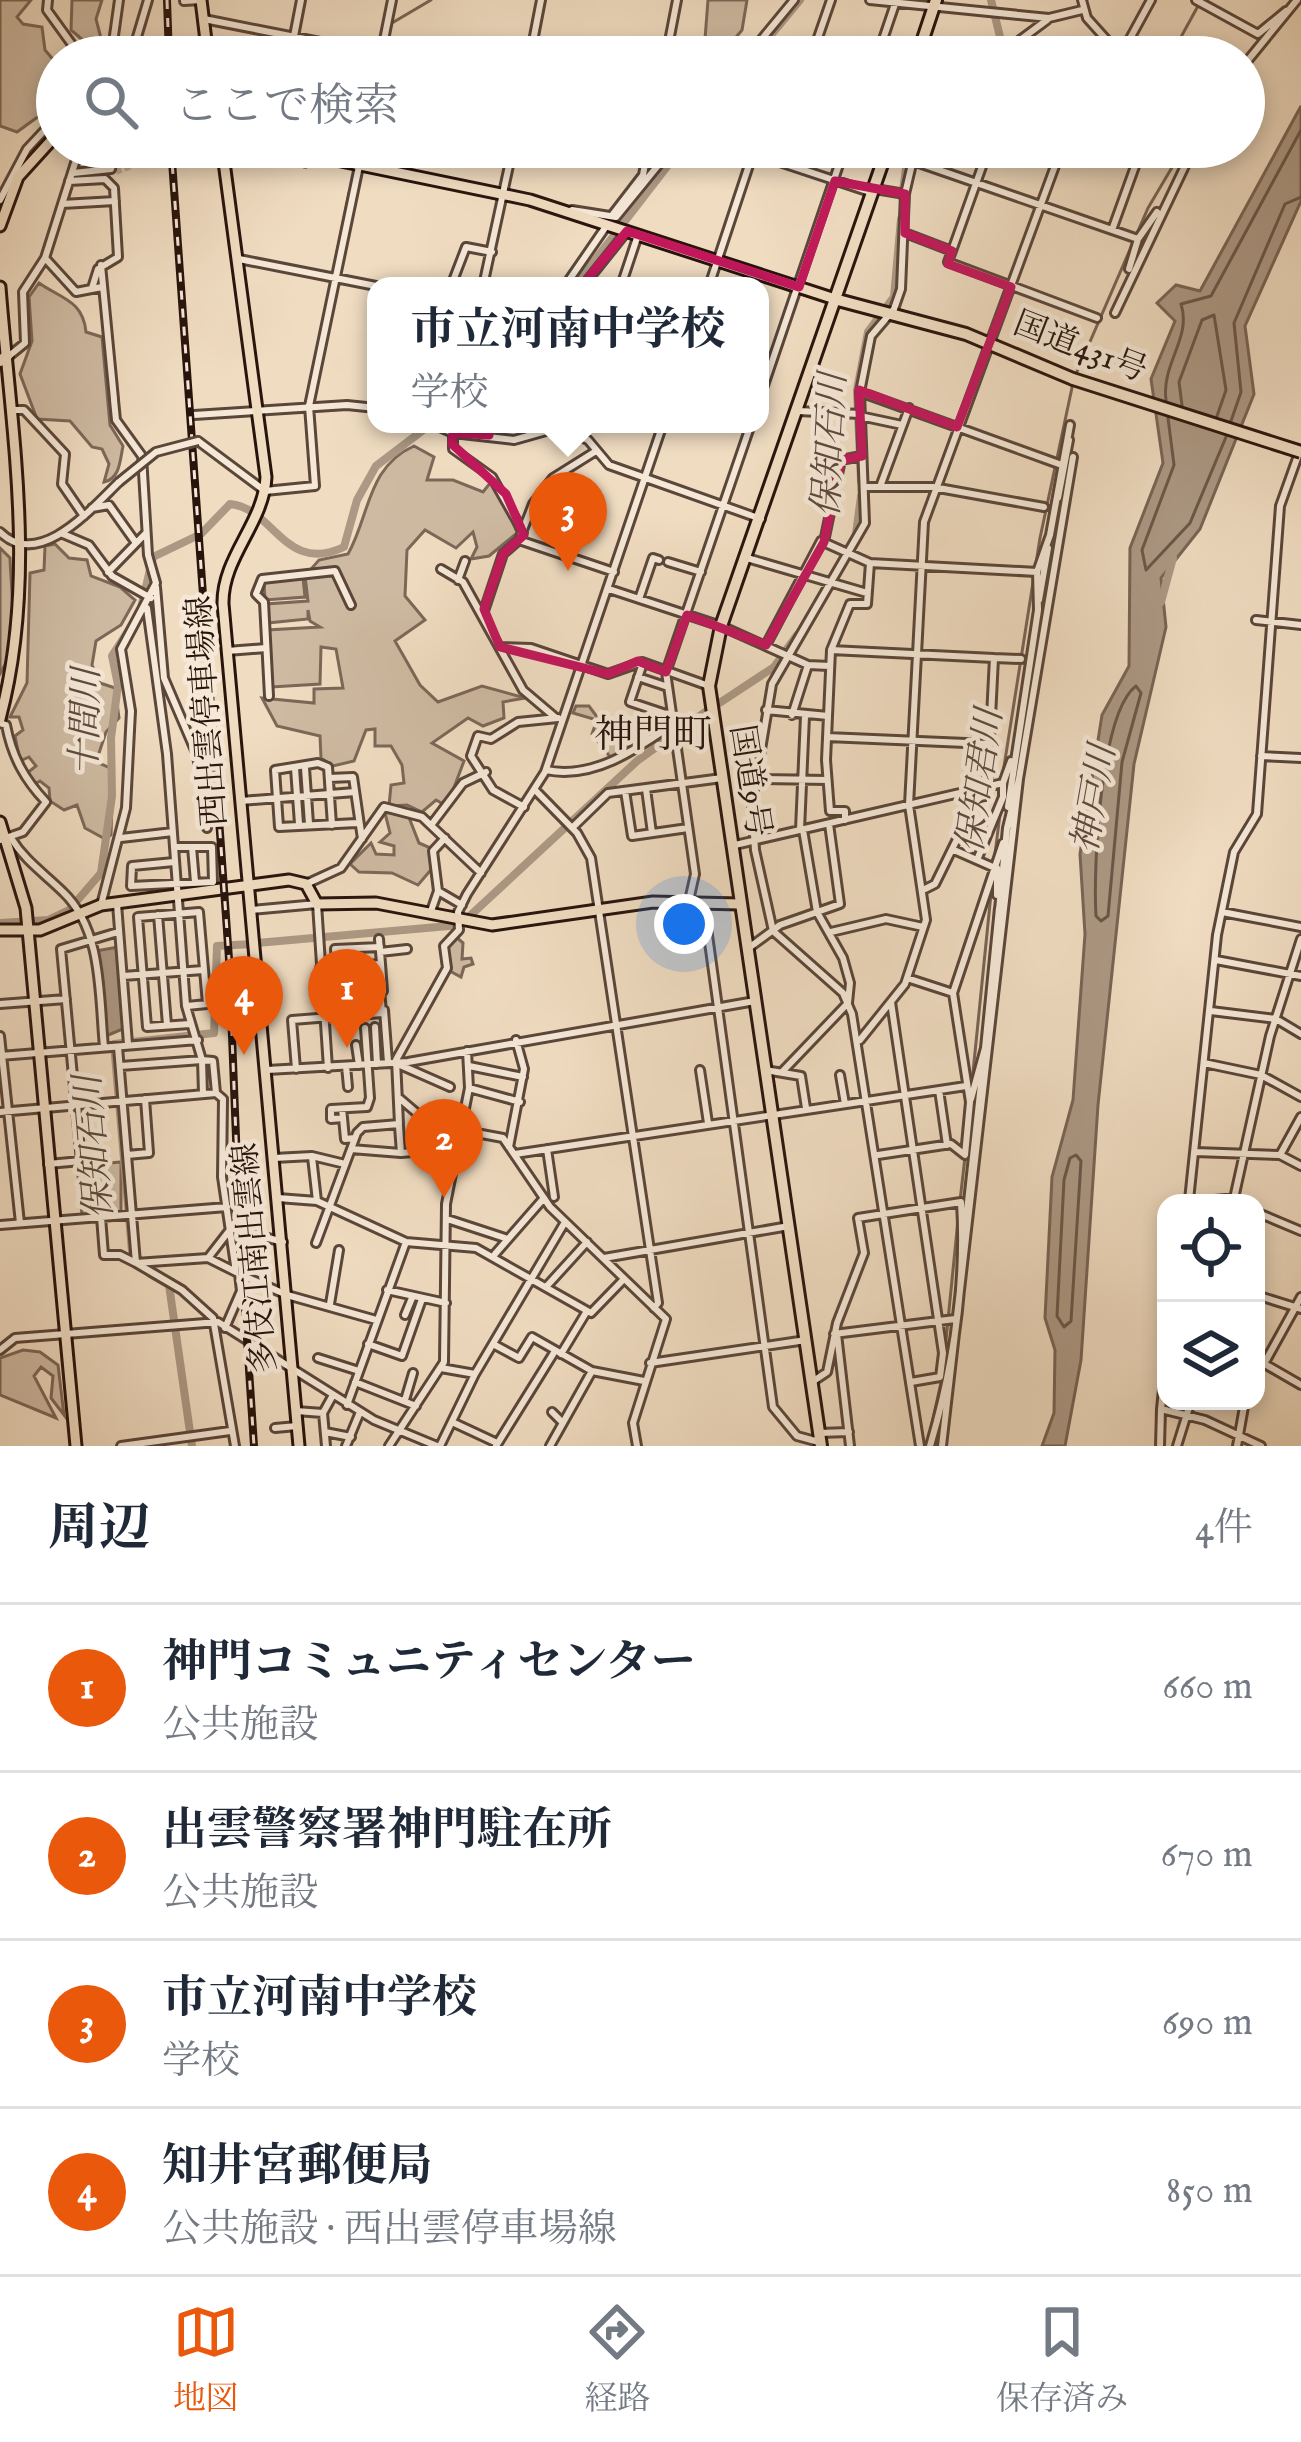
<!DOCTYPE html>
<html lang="ja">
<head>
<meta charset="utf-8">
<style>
	:root { --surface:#fff; --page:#f6f6f7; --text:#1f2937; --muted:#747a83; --line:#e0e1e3; --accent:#ea580c }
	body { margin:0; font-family:"IM FELL English","Noto Serif JP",serif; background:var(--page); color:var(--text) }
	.controls { position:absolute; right:36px; bottom:36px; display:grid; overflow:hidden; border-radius:24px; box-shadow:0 6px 18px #0003 }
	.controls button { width:108px; height:108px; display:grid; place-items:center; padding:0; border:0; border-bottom:3px solid var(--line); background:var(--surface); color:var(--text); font:60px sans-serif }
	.you { position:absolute; left:684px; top:924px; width:42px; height:42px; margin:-30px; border:9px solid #fff; border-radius:50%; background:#1a73e8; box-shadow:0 0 0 18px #1a73e833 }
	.badge { display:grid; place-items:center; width:78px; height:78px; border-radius:50%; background:var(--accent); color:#fff; font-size:39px; font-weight:700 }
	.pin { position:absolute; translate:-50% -99px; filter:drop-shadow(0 3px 6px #0008) }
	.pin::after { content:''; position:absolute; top:63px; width:42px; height:36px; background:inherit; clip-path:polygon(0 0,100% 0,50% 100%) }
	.popup { position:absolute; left:367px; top:277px; width:402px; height:156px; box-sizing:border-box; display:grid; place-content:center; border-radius:24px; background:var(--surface); filter:drop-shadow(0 3px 9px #0005); font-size:39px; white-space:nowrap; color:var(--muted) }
	.popup b { font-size:45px; color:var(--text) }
	.popup::after { content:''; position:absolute; left:50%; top:100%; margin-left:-24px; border:24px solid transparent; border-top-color:var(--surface) }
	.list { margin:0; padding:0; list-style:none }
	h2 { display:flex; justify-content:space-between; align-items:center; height:156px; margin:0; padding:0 48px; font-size:51px }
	h2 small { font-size:39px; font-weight:400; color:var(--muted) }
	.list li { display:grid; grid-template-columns:78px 1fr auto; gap:36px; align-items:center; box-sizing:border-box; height:168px; padding:0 48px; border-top:3px solid var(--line) }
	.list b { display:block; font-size:45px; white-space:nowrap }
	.list p { margin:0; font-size:39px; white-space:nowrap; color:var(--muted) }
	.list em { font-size:39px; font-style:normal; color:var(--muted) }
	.icon { flex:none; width:66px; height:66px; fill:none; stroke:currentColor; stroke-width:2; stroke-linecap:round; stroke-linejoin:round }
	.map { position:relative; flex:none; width:1301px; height:1446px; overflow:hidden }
	.search { position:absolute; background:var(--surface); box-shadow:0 6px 18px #0003; left:36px; right:36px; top:36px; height:132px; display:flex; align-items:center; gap:30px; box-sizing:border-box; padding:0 42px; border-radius:66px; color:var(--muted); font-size:45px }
	.sheet { height:828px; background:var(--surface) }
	nav { display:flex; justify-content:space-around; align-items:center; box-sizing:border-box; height:168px; border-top:3px solid var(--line); background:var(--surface); font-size:33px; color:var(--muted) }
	nav a { display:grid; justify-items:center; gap:6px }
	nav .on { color:var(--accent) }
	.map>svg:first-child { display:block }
	.green { fill:#cebaa2; stroke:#7c6758; stroke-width:3 }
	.water { fill:#ac9884; stroke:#786354; stroke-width:3 }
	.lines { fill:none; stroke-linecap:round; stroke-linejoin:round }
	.shore { stroke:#6a5648; stroke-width:3 }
	.stream { stroke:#786354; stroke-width:3 }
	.river { stroke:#ac9884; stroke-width:8 }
	.minor-tunnel { stroke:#c8b49d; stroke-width:6; stroke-dasharray:6 3; stroke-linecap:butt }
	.minor-casing { stroke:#5b463a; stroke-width:12 }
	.major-casing { stroke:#29140d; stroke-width:15 }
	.highway-casing { stroke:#29140d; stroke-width:16 }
	.minor { stroke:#f5e8d7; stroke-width:6 }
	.major { stroke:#f0dcc1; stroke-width:9 }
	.highway { stroke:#f0dcc1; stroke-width:10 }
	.rail-casing { stroke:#29140d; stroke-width:8 }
	.rail { stroke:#f5e8d7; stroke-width:3; stroke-dasharray:9; stroke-linecap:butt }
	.minor-bridge-casing { stroke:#5b463a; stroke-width:12; stroke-linecap:butt }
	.highway-bridge-casing { stroke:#29140d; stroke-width:16; stroke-linecap:butt }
	.minor-bridge { stroke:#f5e8d7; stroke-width:6 }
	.highway-bridge { stroke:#f0dcc1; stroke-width:10 }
	.marked { fill:none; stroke:#c2185b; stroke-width:9; stroke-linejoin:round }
	.labels { text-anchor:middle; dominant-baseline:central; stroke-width:9; stroke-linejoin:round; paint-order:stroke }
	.street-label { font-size:33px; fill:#29140d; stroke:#f5e8d7 }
	.water-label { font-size:36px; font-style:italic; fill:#5d493d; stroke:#f5e8d7 }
	.quarter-label { font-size:39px; fill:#29140d; stroke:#f5e8d7 }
</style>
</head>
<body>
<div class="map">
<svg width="1301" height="1446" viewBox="0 0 1301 1446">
	<rect width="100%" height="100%" fill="#f0dcc1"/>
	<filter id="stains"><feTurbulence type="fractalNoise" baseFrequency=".00167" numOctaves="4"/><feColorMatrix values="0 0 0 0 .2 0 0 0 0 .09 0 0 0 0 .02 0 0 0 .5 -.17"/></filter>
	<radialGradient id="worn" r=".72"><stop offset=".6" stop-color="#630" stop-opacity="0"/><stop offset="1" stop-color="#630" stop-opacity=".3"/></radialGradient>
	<path class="green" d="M0,0H31L17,17L23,24L42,27L45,50L57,64V114L39,116L17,132L0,126Z
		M72,0H102L96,19L103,46L99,54L71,30Z
		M708,0H747L742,30L722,54L704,52Z
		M39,283C60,298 83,300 86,332L102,337L110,425L123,446C120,460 120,479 104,482L109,464L102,449L92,447L70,421L37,419L20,374L32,341L29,297Z
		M414,446L434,457L427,480H453L483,492L491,482L506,503L517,533L489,556L471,559L477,547L473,532L456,548L425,530L407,550L405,596L425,620L395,641L420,685L438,702L482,686L525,698L503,702L504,718L483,726L468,718L432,743L464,761L447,806L436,800L422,812L407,805L389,806L391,785L404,783L402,765L391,746H375V729L366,730L354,761L333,766L321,758L320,736L277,726L262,698L314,703V689L343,688L336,649L321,647L320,684L272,687L267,630L320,627L310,621L308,610V619L267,623L266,604L308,601L305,576L319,560L348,554C370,515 367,467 414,446Z
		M55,544L69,558L87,560L91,576L120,587L135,600L121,625L96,641L92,665L100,683L115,688L119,718L106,732L96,762L113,769L111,835L105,839L85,828L77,805L64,810L50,801L49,788L40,781L33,785L26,774L36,766L29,757L20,761L15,736L23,730L19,717H10L27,683L30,573L44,570L45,546Z
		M0,548L10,558C11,593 20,645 0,674Z
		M303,578L305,597L265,600L264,582Z
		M576,706H589L600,721L629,735L633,748L611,758L592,734L597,720L573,713Z
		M399,812L408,815L419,843L433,849L435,865L418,885L392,873L359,872L350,864L371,843L376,854L394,855V846L380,842L390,833L385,813Z
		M455,936L463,943L462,959L471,958L473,964L464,967L461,977L448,970L446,946Z
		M121,1162V1212L82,1215L77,1166Z
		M23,1350L40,1352L58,1365L64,1415L51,1398L53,1376L41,1367L34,1376L56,1418L0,1395V1358Z"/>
	<path class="water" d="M1301,106V201L1245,326L1254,394L1200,529L1161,578L1166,627L1134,764L1098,1105L1081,1360L1065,1446H1042L1054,1413L1055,1350L1045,1318L1052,1177L1073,1100L1085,934L1080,854L1102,715L1129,666L1130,548L1163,463L1151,379L1175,321L1157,303L1176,285L1200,291Z
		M118,947L125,1028L106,1036L96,951Z"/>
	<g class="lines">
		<path class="shore" d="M1166,400C1161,364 1192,338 1181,304L1211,296L1301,130
			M1182,405L1179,382L1202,320L1214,315L1226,390L1217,416
			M1168,418L1174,465L1142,550L1146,570L1190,523L1226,437
			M1231,421L1241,392L1234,323L1285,204L1301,197
			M1136,686L1141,693L1122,762L1108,916L1101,921L1096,916C1093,870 1100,713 1136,686Z
			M1076,1155L1081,1161L1071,1321L1064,1327L1057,1316L1064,1180L1070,1158Z"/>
		<path class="stream" d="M392,23L431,0
			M376,57L378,43
			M1170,57L1198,6
			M1076,374L1148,208L1184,147
			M310,387L349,193
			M1003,773L1040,538L1073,383
			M994,862L1001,806
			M972,1082L992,884
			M960,1201L965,1157
			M945,1350L959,1210
			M927,1446L942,1378"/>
		<path class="river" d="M753,57L800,0
			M989,57L1002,45L991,0
			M902,198L909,147
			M575,286L682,147
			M861,481L857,390L868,332L894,297L901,219
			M856,534L861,496
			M1161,602L1173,558
			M141,608L153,557L201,534L230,504C274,508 285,575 344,547L357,500L376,466L431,424
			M718,704L774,667L797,635
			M0,923L48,920L69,910L101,873L112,796L111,738L118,685L112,656L134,622
			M257,943L460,925L637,761L708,710
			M133,1263L114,1044L214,1033L217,946L252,944
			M150,1274L169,1285L192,1446"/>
		<path class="minor-tunnel" d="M116,172L178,147"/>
		<defs>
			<path id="minor" d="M48,0L47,10L81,57
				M870,0L1049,18L1082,10
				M1082,0L1087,18L1122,57
				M1196,0L1258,34L1286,11
				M184,1L201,0
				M204,19L381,54
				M813,52L831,0
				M381,55L392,0
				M1121,55L1151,0
				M111,57L119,0
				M131,57L148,0
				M290,57L301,0
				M530,57L541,0
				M666,57L677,0
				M747,57L794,0
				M786,57L795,49L826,57
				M877,57L895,4
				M997,57L1047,20
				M1244,65L1297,0
				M734,147L870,192
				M916,147L905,194L901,289L894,309L871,336L860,392L865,523L772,684L752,803L755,850L773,931L843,993L852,1014L920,1446
				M989,147L948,262L1097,318
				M887,152L1138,239
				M73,173L111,169L116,147
				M69,181L105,179L114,188L118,257L98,269L92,288
				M875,189L905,194
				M0,200L27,149L57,117
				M62,204L115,201
				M572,210L616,217L673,147
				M613,214L643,175L648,147
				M1112,230L1142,147
				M905,233L952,251
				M45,258L76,292L102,287
				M239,259L376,286
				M101,265L114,399
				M1129,269L1138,239L1157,212
				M451,286L466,247L492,252
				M483,286L513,147
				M565,286L607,225
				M583,286L627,231
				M621,286L638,235
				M709,286L755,147
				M1115,313L1194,147
				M9,356L25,343L23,292L45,258L80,147
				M860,392L1059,464
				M760,397L845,147
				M14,410H24L65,454L62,484L84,516
				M798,411L860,414
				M194,415L347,405L376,408
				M860,416L902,425
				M433,424L453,433L514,440L553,429L571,433L588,440L609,465L761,519
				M453,433V449L492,477L523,532
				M198,441L265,491L315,486L309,406L363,147
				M881,484L909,408
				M865,487H933L1044,507
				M1058,498L1069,440
				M92,508L109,505L136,543
				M0,532C39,571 93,507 119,482
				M63,534L89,545L112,576L151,598
				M1050,535L1070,425
				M519,540L614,572
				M824,542L841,460L861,456
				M747,558L867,593
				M668,562L701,572
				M441,569L463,582L523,690L556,718
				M108,572L146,533
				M458,580L465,561
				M156,587L164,678L197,755L207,828
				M609,589L721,626L808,665L830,666
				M639,599L653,558L659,560
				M1039,600L1048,548
				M483,614L503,554L519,540L533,504L553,478L596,451
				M1256,620L1301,625
				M766,645L821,541L870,563L1037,572
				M500,647L531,648L608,674L642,662L709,686
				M831,650L850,604H867L870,563
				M227,651L266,648
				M994,658L1021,659
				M643,663L630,702L672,716
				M638,677L668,687
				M269,696L264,602L256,594L262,579L335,571L351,605
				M766,710L828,716
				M792,715L808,665
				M0,723L6,725C12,757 25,780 46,802L23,832L0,840
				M623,730L651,739
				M827,737L989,744
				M1261,756L1301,758
				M295,768L299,824
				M305,768L309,824
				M546,770C593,780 637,749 673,724
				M329,778L353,777L362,839
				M759,779L827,780
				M1019,779L1073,457
				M646,789L652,833
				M535,790L577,833L591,858L658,1303L654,1308
				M625,791L632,836L688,828
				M241,801L355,792
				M524,807L493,790L471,756L478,736L491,739L518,722L558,718
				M1008,807L1038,610L1037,572L1050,535
				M845,820V811H830L826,760L831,650L994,658L988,776L935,884L925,889
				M432,824L463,783L486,772
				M332,825L328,767L318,763L275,770L279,827L357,823
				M572,828L608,793L722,778
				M800,830L805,716
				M11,838C25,861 45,874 63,892C103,930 99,997 104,1047
				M121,838L173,832
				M445,838L433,851L438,891L462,905
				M735,845L1003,783L1011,761
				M192,847L195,882
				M954,850L995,868
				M977,860L1003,797V783
				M174,862L132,866L131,886L213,882L212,847H175
				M306,884L341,868L384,807L422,817L481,873
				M997,895V868
				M117,904L128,1044
				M101,905L126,808L131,711L121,649L156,583L148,555L142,456L116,420L114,400
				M688,905L695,874L666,672L751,424
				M704,906L773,1407L797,1436L819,1442
				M252,910L317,904L328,1068
				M1222,912L1301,927
				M430,914L438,891
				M158,915L167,1025
				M831,932L886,919L923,927
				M750,947L780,925L840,904L829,824
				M380,952L407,949
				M1216,960L1301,976
				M381,964L383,991
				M320,968L381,964L379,939
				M123,976L203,970
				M907,978L953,993
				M891,1002L943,1353L940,1377L911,1382
				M0,1004L66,999
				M187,1006L207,1004L199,912L138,917L147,1027L190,1024
				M384,1010L388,1062
				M1211,1011L1276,1019L1301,1034
				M340,1016L335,949L380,947
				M375,1027L377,1064
				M0,1036L20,1223
				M860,1040L905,984L926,920L909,805L924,522L1062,147
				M356,1045L359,1065
				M118,1047L136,1263
				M985,1048L999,908
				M0,1056L198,1040
				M202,1060L203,1094
				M1204,1063L1261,1075L1301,1097
				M400,1065L450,1087
				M120,1066L202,1060L186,1006L167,754L147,608
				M346,1066L348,1087
				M469,1066L523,1077
				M296,1069L292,1020L382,1013L380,989L357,991L354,965
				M267,1070L408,1062L755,1001
				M700,1070L708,1123
				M765,1070L801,1076L806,1108
				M782,1072L848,1003L850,983L843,958L817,912L803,830
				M840,1075L845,1104
				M469,1088L520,1102
				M939,1090L947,1145
				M398,1097L426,1121L450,1174
				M342,1109L343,1118L331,1119V1109L367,1107L370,1098L365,1028
				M0,1112L216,1093
				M343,1118L345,1139L355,1138
				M399,1126L401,1153L436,1150
				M460,1130L503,1138L550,1207L666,1319L633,1423L637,1446
				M509,1147L524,1069L516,1040
				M351,1149L401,1153
				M547,1149L554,1197
				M1195,1152L1280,1155L1301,1166
				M515,1154L966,1086
				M127,1155L149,1153L145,1099
				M878,1155L951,1144L965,1155L970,1102L953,993L1003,843
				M1280,1155L1301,1117
				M312,1157L317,1201
				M274,1158L312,1156L345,1164
				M48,1164L81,1161L61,949L118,932
				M278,1198L317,1201L406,1242L476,1248L591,1313L624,1279
				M1189,1200L1217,935L1234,852L1257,814L1280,506L1300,450
				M1184,1203L1235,1198L1242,1203
				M1233,1203L1270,1036L1301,939
				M1256,1212L1301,1231
				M101,1217L104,1255H120L136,1263L182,1290L213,1318L235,1446
				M447,1219L505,1238
				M966,1220L985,1048L971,1099
				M0,1225L227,1207
				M246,1232L283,1242
				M316,1243L357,1133L363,1127L399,1124L396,1060L447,968L444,946L459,930L458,912L467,894L545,772L663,424
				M495,1254L544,1198
				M208,1258L229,1231
				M604,1258L789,1226
				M136,1263L208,1258L236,1272L222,1177L223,1099L216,1093L213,1061L202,1060
				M239,1274L287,1295L376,1320
				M546,1287L587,1242
				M387,1290L446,1303
				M1256,1295L1301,1309
				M330,1304L339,1250
				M405,1315L412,1298
				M225,1328L241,1291L239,1274
				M834,1334L955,1319
				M837,1334L850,1446
				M368,1344L402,1356L422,1299
				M493,1344L519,1358L532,1337L592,1371L644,1381
				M0,1350L15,1338L218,1322L374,1420L437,1446
				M561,1354L587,1311
				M318,1358L359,1371
				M1256,1359L1301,1385
				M1166,1360L1161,1409L1205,1420L1261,1446
				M650,1363L806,1340
				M1264,1364L1301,1297
				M441,1368L475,1374
				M355,1382L416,1406
				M812,1382L827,1372L837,1323L864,1253L858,1218L961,1202C966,1283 953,1368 930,1446
				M405,1400L413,1373
				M347,1405L406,1242
				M296,1411L323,1413
				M552,1412L562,1422
				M452,1422L497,1443
				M275,1428L297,1426
				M325,1432L351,1437
				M819,1433L849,1432
				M121,1446L230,1431
				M326,1446L323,1413L333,1395
				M346,1446L360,1412
				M389,1446L444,1362L446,1204L469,1088L467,1051
				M440,1446L475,1374L565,1222
				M496,1446L555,1351
				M550,1446L592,1371
				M942,1446L1019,779L1007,828L999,910
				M1160,1446L1161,1409
				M1177,1446L1191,1401
				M1237,1446L1245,1401"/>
			<path id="major" d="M201,0L208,57
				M222,147L266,477C264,523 222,557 223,604L299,1446
				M233,147L305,161
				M273,147L530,200L838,300
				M298,147L331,160
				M0,226L18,177L57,134
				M0,287C11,430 38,577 0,719
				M0,822L26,908L76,1446
				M0,930H40L101,905L289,880L306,884L317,904L376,903L492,925L653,902L740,904"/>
			<path id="highway" d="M917,57L936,0
				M838,300L966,334L1073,379
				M0,361L7,356
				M821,1446L709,686L721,626L888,147"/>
		</defs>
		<use href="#minor" class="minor-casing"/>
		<use href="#major" class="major-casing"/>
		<use href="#highway" class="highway-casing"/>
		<use href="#minor" class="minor"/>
		<use href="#major" class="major"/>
		<use href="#highway" class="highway"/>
		<defs>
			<path id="rail" d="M167,0L169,57
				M171,147L229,959L239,1214
				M238,1201L254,1446"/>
		</defs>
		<use href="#rail" class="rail-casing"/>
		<use href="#rail" class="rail"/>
		<defs>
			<path id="minor-bridge" d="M119,482L156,452L198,441"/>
			<path id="highway-bridge" d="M1073,379L1301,452"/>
		</defs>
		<use href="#minor-bridge" class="minor-bridge-casing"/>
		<use href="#highway-bridge" class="highway-bridge-casing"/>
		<use href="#minor-bridge" class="minor-bridge"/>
		<use href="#highway-bridge" class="highway-bridge"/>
	</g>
	<path class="marked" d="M835,181L905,194V233L952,251L948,264L1011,287L957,427L859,390L862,456L841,460L824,542L766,645L687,615L666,672L638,661L608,674L500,647L484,609L503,554L524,535L506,494L452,444L453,433L489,435L494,392L627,231L799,287Z"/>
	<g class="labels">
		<g class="street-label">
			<text transform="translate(1080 348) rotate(21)">国道431号</text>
			<text transform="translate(208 711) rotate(-94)">西出雲停車場線</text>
			<text transform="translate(749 781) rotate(81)">国道9号</text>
			<text transform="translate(256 1258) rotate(-95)">多伎江南出雲線</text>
		</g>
		<g class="water-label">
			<text transform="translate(831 445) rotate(-87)">保知石川</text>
			<text transform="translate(87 722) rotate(-89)">十間川</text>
			<text transform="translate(981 781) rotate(-82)">保知君川</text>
			<text transform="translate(1095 799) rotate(-80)">神戸川</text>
			<text transform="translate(95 1147) rotate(-95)">保知石川</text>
		</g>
		<g class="quarter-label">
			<text x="653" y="736">神門町</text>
		</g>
	</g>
	<rect width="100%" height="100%" filter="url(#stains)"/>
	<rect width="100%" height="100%" fill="url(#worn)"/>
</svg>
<div class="controls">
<button><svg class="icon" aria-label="locate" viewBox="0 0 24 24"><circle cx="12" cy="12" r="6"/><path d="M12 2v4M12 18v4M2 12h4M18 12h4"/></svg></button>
<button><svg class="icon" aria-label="layers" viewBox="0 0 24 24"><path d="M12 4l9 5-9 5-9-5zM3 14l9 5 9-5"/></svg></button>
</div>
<div class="you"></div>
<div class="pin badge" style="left:347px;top:1048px">1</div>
<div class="pin badge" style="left:444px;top:1198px">2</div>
<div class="pin badge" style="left:568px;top:571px">3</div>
<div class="popup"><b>市立河南中学校</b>学校</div>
<div class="pin badge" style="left:244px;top:1055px">4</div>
<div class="search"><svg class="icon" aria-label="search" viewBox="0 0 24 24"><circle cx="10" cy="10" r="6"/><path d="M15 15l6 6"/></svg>ここで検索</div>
</div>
<section class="sheet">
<h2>周辺<small>4件</small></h2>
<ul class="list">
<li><span class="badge">1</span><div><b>神門コミュニティセンター</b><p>公共施設</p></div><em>660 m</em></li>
<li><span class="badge">2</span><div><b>出雲警察署神門駐在所</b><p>公共施設</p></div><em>670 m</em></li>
<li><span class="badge">3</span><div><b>市立河南中学校</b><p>学校</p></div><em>690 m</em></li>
<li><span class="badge">4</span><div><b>知井宮郵便局</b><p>公共施設 · 西出雲停車場線</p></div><em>850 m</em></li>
</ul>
</section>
<nav>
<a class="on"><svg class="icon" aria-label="map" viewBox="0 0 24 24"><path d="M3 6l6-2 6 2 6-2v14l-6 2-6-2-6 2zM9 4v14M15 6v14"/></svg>地図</a>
<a><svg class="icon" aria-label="directions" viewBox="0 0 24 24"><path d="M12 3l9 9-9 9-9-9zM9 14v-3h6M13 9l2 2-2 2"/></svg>経路</a>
<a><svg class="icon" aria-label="saved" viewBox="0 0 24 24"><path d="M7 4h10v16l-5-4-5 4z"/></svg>保存済み</a>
</nav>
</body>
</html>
